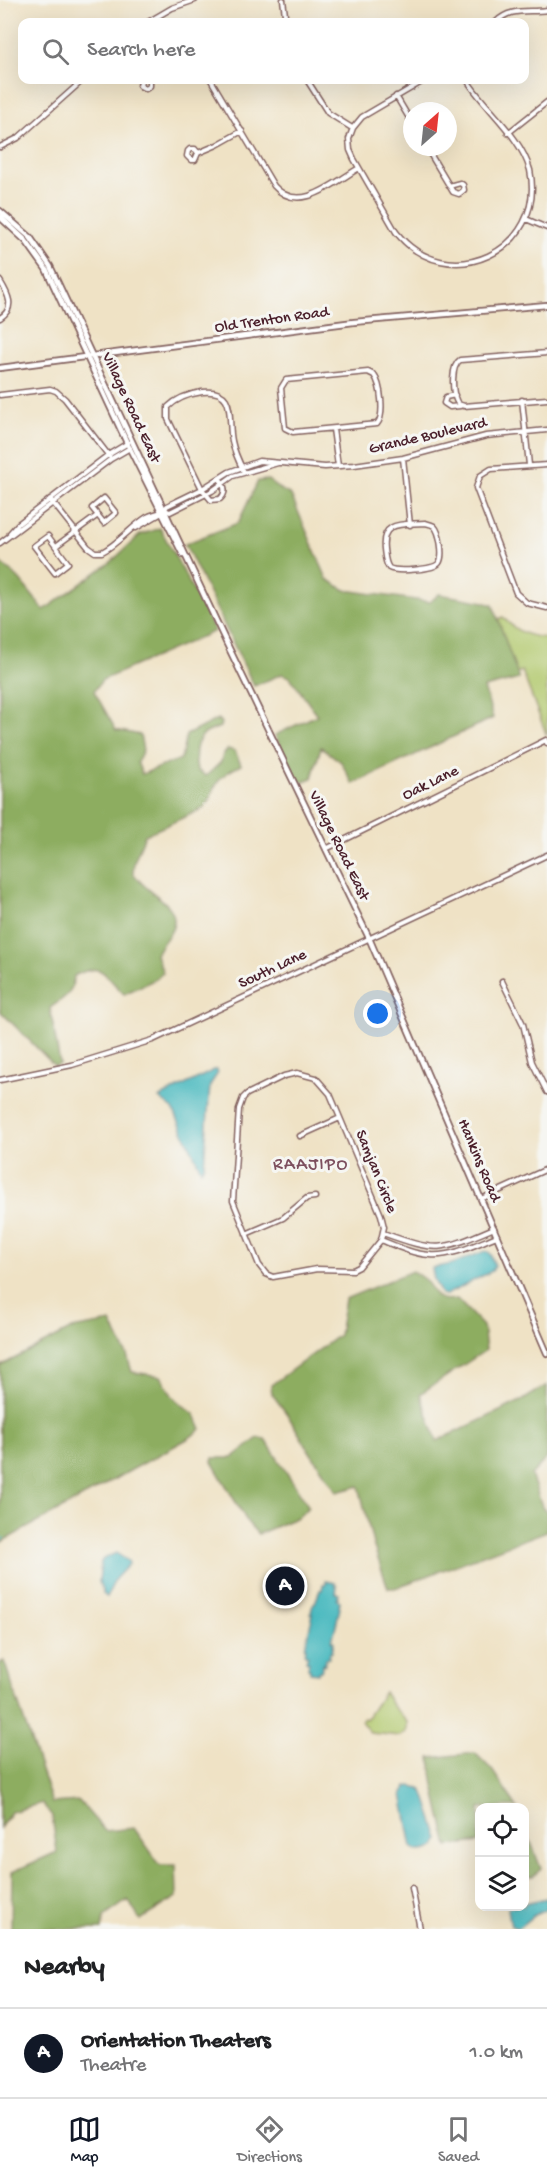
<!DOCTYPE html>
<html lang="en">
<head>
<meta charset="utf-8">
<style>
	:root { --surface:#fff; --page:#f6f6f6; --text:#202124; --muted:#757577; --line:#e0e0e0; --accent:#111827 }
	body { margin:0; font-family:"Gochi Hand",sans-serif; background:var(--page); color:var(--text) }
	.controls { position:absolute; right:18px; bottom:18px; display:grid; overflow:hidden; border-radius:12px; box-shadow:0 6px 24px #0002 }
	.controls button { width:54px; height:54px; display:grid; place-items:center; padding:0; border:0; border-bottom:2px solid var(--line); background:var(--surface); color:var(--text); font:30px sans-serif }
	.compass { position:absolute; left:403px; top:102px; width:54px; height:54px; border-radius:50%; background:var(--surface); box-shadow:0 6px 24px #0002; rotate:27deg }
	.you { position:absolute; left:378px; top:1014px; width:21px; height:21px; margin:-15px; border:4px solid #fff; border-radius:50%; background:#1a73e8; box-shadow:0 0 0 9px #1a73e833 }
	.badge { display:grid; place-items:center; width:39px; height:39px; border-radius:50%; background:var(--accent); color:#fff; font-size:20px; font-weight:700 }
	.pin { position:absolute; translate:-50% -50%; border:3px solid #fff; box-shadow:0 2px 6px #0006 }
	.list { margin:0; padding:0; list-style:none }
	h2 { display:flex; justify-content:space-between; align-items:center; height:78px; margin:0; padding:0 24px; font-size:26px }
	h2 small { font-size:20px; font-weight:400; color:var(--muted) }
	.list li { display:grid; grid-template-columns:39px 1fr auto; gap:18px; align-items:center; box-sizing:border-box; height:90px; padding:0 24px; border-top:2px solid var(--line) }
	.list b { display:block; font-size:22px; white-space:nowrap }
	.list p { margin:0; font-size:20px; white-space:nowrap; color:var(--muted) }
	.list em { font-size:20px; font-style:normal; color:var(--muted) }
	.icon { flex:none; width:33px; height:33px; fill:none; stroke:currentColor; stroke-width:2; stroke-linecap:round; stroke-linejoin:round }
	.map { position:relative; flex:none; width:547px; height:1929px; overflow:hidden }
	.search { position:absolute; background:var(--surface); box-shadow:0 6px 24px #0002; left:18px; right:18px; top:18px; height:66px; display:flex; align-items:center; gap:15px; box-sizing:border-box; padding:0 21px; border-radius:12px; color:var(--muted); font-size:22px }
	.sheet { height:168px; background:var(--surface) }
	nav { display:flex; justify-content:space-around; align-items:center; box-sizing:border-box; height:84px; border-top:2px solid var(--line); background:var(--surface); font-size:16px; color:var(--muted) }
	nav a { display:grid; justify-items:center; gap:3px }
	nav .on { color:var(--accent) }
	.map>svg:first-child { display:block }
	.green { fill:#b2c96e; stroke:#7e744c; stroke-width:1.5 }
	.forest { fill:#8dad61; stroke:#6c6646; stroke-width:1.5 }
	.water { fill:#4ab9bf; stroke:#4a6c75; stroke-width:1.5 }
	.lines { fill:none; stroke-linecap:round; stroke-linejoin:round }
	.stream { stroke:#4ab9bf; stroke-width:1.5 }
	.minor-casing { stroke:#846361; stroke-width:7 }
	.major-casing { stroke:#846361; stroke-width:8 }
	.minor { stroke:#fff; stroke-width:4 }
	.major { stroke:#fff; stroke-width:4.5 }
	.labels { text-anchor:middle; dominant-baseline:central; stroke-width:6; stroke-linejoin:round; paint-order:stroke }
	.street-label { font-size:16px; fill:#4a1f2b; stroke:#f6f6f2 }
	.neighbourhood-label { font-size:18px; letter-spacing:1.5px; fill:#7d4f5e; stroke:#f6f6f2 }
</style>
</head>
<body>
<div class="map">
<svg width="547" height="1929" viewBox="0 0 547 1929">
	<rect width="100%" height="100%" fill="#f6f6f2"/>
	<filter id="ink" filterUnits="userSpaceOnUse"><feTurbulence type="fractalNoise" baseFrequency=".0167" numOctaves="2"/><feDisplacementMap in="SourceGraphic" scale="12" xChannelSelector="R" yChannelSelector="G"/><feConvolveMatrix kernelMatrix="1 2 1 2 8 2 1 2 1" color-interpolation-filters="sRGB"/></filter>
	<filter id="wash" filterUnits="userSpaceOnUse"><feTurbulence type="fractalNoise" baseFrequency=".008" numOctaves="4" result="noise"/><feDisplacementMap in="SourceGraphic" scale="24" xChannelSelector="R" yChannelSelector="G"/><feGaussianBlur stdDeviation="1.35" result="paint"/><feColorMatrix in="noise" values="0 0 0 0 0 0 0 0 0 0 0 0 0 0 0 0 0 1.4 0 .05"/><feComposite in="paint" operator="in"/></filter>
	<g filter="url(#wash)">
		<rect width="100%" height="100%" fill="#efe2c5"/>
		<path class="green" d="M503,617C516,632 527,636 547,638V736L522,671L516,673L498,619Z
			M384,1692L392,1705L407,1722V1731L401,1736L370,1733L361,1721L363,1718L366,1719Z"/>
		<path class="forest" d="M268,480L276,487L291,495L327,579L345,590L430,602L439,594L480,601L493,605L519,679L484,688L493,718L353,784L341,762L321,747L312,778L298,784L275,735L317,715L290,677L282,674L254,686L185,544L238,523L258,481Z
			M160,528L215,631L102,680L94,691L116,730L140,735L143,750L137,762L142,774L181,759L186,735L218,719L221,723L220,727C215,729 206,732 202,736C194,745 195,760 197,770L206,776L221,762L223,754L228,749L235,751L241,765C231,770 223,774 217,783C211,793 211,802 202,809L145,835L134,862L133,873C137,878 141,883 146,887C158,898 179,907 173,927C170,937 160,943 156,955L163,972L156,979L124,994C105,978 105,959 74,976C72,995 65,997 50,1008L60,1064L55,1066L0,1011V562L19,579L44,610L111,562L140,535Z
			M412,1271C416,1274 422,1277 425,1280C438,1295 433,1302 457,1299L483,1326L486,1350L420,1394L437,1441L523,1400L547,1385V1458L531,1475L542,1506L547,1512V1531L395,1588H388L373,1544L359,1486L337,1492L310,1452L287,1414L272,1394L271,1385L339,1335L345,1299Z
			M111,1322L127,1355L132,1372L161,1376L173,1397L195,1415L201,1429L189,1438L0,1543V1366L72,1329Z
			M258,1438L265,1439L309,1507L298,1517L258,1534L248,1523L212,1462L213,1458H232Z
			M4,1661L52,1803L79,1801L105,1831L134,1828L160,1865H176L177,1897L140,1920L128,1900L104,1917L102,1929H11L12,1872L57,1852L52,1816L42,1803L11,1812L0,1828V1663Z
			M475,1753L492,1770L517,1807L480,1808L479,1842L448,1846L434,1786L430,1758Z
			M524,1824L541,1869L533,1876L525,1877Z"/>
		<path class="water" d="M214,1070H217L218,1073L210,1085L204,1165L201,1170L173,1109L159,1098Z
			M485,1251L490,1253L495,1266L492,1271L446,1295L441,1294L434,1280L432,1268L452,1264Z
			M116,1553L128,1561L129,1564L115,1579L107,1597L103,1594L99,1582L101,1562L103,1559Z
			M326,1581L335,1583V1586H337L336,1593L339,1594L337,1600L340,1601L339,1607L340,1608L332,1641L334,1642L332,1652H330L329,1658H326L325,1665L323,1664L321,1671H319L318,1673L310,1672V1669L308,1668L309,1662L306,1661L308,1655L305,1654L306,1647H305L313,1614L311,1613L313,1603H315L320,1590H322L323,1584H326Z
			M411,1786L420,1788L424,1793L439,1839C437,1849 427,1851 418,1851L412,1847L402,1794L407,1787Z
			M547,1898V1909L533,1916L518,1928L511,1926L508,1909L509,1907L524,1906L525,1903Z"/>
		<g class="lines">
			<path class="stream" d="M0,1540L4,1538"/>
		</g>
	</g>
	<g filter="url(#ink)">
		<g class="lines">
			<defs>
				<path id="minor" d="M283,0L286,22
					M148,22L172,8L195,0
					M496,22C511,7 528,13 547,10
					M141,80L140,86L146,89L150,86V80
					M211,80L274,186C299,215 335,182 359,168
					M307,80L328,113L352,128
					M425,80L362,117L353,128L349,139L350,150L354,159L396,232C447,297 547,251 530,170C520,135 486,110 467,80
					M396,96L412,123
					M508,133L547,102
					M0,147L18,138L83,80
					M426,147L453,192L459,194L464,190L463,185L460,183L449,186
					M198,153L195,149H190L188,151L187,156L191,160H195L198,153L217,145L242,131
					M526,219L547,228
					M0,281C8,294 16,308 0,318
					M547,353L460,360C451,366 452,390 456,400C458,405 459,404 464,406L547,399
					M368,372L374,375C381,384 385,416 377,424L293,432L285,428L281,388L286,380Z
					M0,395L50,389L56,391L65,399L109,456
					M455,395L446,397L444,403L450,407L460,406
					M522,400L529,465
					M333,429L338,466
					M403,458L410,525
					M547,465L491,469L480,476L476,488L516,593L527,603L547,608
					M220,479C225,486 227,493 220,499L211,500L202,489L168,419V407C177,398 189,394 202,392C238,388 227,418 232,441C234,452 239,462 244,472
					M104,498L116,513L104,523L92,508Z
					M50,499L88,547L95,552H102C119,543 131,527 147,517C155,512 163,515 167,506L202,489L229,472L259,461L325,467L354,465L403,458L486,436L547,430
					M165,510L170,512L212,491L233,476L278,463
					M425,523C429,524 431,524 434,526C440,532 444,556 439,563C434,570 396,572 389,568C385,563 385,557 384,549C381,520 403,525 425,523Z
					M136,528L160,514
					M10,533L18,524L108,455L128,443
					M48,536L68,563L55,573L34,546Z
					M0,543L111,459L130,448
					M56,546L98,515
					M326,849L546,740L547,743
					M502,981L523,1024L532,1062L547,1092
					M297,1073L316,1078L330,1094L381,1215L384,1227L381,1240L359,1267L353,1270L317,1269L273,1277L266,1274L259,1265L233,1201L239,1109L243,1098L247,1094L284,1076Z
					M0,1080L72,1065L153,1040L547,855
					M300,1136L340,1118
					M481,1199L547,1169
					M383,1233C438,1253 441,1251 494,1228
					M246,1234L283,1218L307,1198L315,1197
					M381,1240C396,1246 413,1254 430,1255C453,1257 476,1244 497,1236
					M412,1888L420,1929"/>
				<path id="major" d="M0,211L30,237L50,266L226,642L369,938L547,1353
					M0,217L26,241L46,269L127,443L183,555
					M0,368L354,322L547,305"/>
			</defs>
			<use href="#minor" class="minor-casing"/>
			<use href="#major" class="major-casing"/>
			<use href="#minor" class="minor"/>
			<use href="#major" class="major"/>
		</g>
	</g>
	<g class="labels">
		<g class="street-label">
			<text transform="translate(272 321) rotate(-8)">Old Trenton Road</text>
			<text transform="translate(130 408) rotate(65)">Village Road East</text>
			<text transform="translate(428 437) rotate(-13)">Grande Boulevard</text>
			<text transform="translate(431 784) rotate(-26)">Oak Lane</text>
			<text transform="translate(338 846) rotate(64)">Village Road East</text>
			<text transform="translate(273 970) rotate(-25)">South Lane</text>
			<text transform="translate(478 1161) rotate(67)">Hankins Road</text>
			<text transform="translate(375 1172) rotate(68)">Samjan Circle</text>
		</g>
		<g class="neighbourhood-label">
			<text x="311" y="1165">RAAJIPO</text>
		</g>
	</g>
</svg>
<div class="controls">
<button><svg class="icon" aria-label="locate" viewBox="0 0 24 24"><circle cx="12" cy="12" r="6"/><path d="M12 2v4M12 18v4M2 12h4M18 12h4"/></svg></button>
<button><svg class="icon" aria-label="layers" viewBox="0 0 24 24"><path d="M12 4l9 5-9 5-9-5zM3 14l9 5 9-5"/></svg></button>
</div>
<svg class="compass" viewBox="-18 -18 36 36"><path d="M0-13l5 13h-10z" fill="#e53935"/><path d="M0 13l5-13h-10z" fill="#757577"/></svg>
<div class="you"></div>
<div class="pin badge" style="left:285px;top:1586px">A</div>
<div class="search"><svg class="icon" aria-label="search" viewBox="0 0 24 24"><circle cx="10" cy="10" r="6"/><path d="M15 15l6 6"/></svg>Search here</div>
</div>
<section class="sheet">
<h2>Nearby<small></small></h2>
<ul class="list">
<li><span class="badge">A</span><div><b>Orientation Theaters</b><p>Theatre</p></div><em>1.0 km</em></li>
</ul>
</section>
<nav>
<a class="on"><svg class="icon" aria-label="map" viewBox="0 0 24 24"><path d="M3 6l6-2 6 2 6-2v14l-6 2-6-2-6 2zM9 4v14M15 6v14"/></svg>Map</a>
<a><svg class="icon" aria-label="directions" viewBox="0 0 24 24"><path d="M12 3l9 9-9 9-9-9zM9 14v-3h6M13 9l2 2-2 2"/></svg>Directions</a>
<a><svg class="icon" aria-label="saved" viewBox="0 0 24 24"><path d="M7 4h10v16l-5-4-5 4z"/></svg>Saved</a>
</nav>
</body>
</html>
